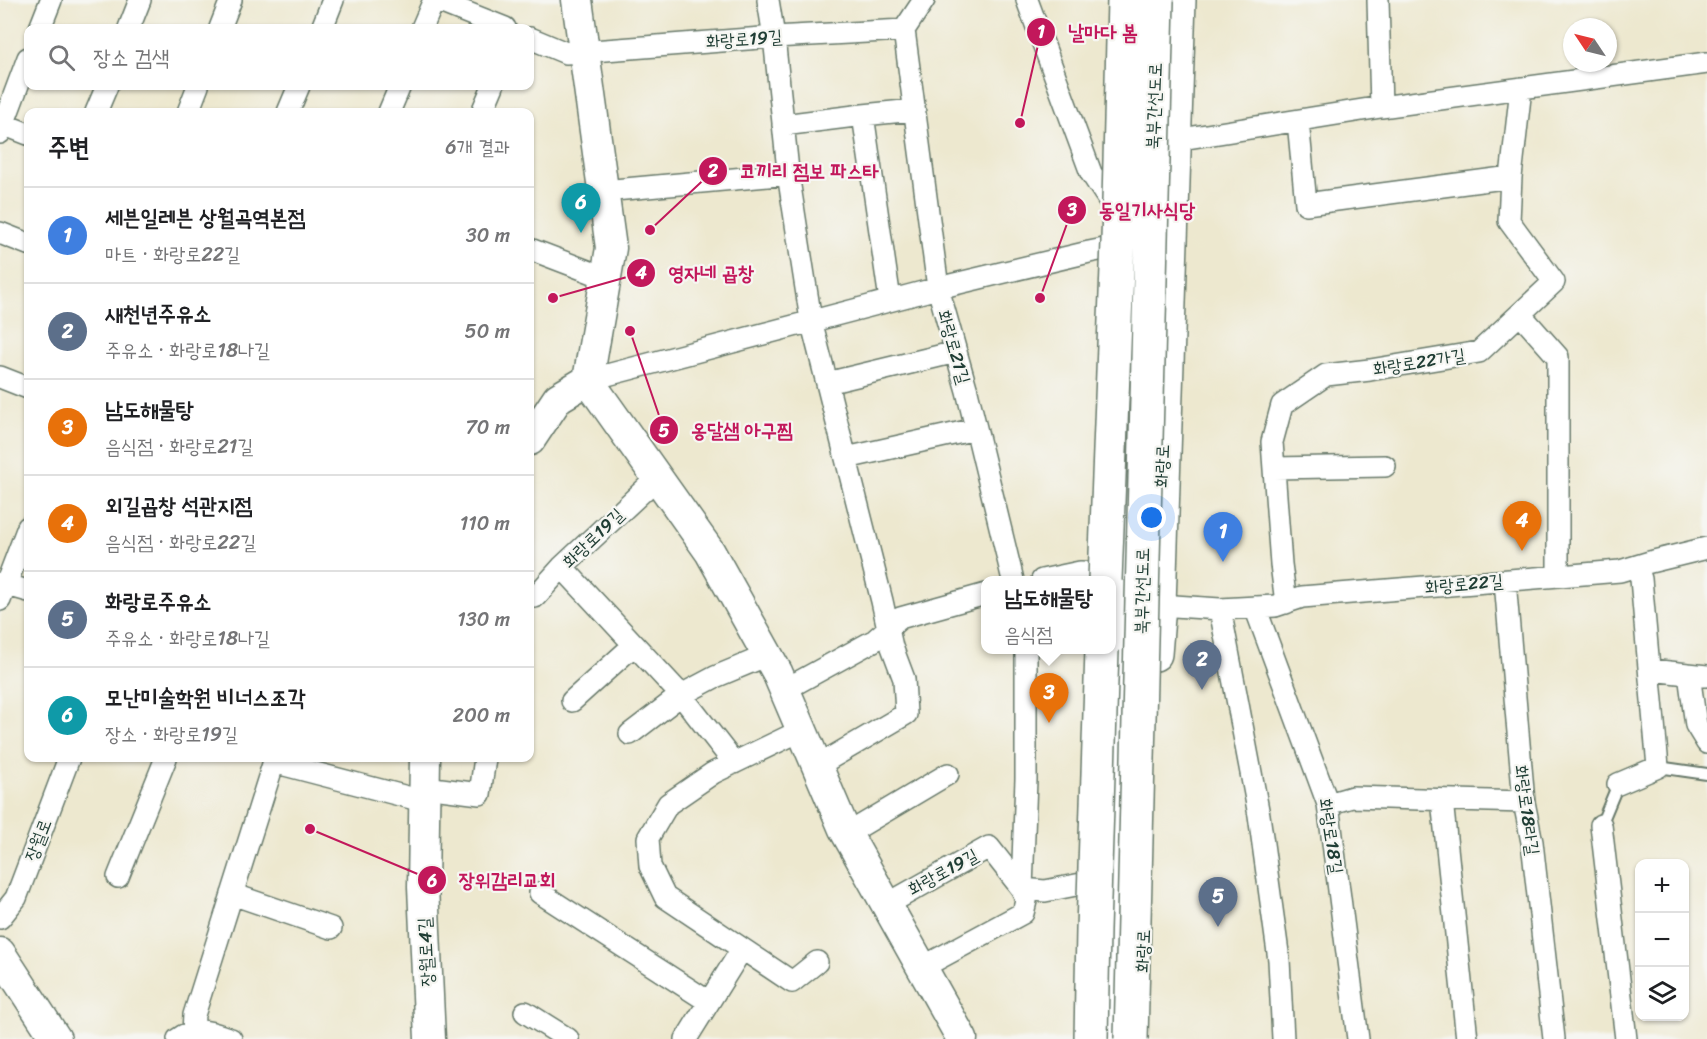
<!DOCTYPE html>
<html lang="ko">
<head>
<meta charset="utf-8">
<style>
	:root { --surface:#fff; --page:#f6f6f6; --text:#202124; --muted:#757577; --line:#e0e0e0; --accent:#111827 }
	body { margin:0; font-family:Sriracha,"Poor Story",sans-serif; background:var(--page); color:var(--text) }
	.controls { position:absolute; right:18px; bottom:18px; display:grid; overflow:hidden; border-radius:12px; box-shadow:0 2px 4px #0004 }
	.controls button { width:54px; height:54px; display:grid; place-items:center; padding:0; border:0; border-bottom:2px solid var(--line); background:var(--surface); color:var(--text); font:30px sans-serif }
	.compass { position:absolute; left:1563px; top:18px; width:54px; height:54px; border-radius:50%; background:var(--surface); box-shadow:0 2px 4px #0004; rotate:305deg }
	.you { position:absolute; left:1152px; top:518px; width:21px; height:21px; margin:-15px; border:4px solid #fff; border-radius:50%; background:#1a73e8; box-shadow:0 0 0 9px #1a73e833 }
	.badge { display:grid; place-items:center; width:39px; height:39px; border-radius:50%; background:var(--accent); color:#fff; font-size:20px; font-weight:700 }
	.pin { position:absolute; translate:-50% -50px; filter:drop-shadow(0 2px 3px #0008) }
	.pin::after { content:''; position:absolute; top:32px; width:21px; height:18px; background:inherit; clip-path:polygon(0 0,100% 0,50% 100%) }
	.popup { position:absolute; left:981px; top:576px; width:135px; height:78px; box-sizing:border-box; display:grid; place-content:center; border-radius:12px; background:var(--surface); filter:drop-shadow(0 2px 4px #0005); font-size:20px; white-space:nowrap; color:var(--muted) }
	.popup b { font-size:22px; color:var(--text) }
	.popup::after { content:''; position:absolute; left:50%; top:100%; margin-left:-12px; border:12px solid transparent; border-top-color:var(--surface) }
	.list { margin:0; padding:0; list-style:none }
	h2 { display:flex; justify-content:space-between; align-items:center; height:78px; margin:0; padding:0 24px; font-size:26px }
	h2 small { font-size:20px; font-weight:400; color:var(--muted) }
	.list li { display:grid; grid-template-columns:39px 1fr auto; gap:18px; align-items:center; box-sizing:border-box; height:96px; padding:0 24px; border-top:2px solid var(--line) }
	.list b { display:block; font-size:22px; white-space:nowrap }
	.list p { margin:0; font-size:20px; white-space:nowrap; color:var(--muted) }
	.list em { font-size:20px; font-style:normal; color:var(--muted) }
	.icon { flex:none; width:33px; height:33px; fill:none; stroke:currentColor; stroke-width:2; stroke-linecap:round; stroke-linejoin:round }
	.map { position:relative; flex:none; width:1707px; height:1039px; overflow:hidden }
	.search { position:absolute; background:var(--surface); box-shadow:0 2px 4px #0004; left:24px; top:24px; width:510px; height:66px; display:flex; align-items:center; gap:15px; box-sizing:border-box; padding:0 21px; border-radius:12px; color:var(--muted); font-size:22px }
	.panel { position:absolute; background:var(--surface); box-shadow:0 2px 4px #0004; left:24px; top:108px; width:510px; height:654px; border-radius:12px }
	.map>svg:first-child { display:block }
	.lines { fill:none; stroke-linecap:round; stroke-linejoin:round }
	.lane-casing { stroke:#67796a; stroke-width:14 }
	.street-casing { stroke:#67796a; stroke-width:24 }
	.secondary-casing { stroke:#67796a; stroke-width:33 }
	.primary-casing { stroke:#67796a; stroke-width:36 }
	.lane { stroke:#fff; stroke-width:10 }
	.street { stroke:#fff; stroke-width:21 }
	.secondary { stroke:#fff; stroke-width:30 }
	.primary { stroke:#fff; stroke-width:33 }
	.highway-bridge-casing { stroke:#67796a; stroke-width:36; stroke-linecap:butt }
	.highway-bridge { stroke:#fff; stroke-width:33 }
	.labels { text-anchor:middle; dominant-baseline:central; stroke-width:4.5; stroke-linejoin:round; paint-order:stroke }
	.street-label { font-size:18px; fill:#1f3d34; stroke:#f6f6f2 }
	.leader { fill:none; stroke:#c2185b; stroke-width:2 }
	.callout-dot { fill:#c2185b; stroke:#f6f6f2; stroke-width:2 }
	.mark-label { font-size:18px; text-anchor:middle; font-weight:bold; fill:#fff }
	.callout-label { font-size:20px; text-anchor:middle; font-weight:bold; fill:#c2185b; stroke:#f6f6f2; stroke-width:4.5; stroke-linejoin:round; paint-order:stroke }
</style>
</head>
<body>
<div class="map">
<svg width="1707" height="1039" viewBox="0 0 1707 1039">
	<rect width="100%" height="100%" fill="#f6f6f2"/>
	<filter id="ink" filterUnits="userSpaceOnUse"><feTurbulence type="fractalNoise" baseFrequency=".0167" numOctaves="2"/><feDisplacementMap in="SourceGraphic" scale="12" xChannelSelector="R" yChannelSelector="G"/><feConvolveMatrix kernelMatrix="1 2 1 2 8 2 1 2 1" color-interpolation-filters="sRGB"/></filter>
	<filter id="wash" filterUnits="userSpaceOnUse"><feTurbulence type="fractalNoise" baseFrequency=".008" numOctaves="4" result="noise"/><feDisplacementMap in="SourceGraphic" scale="24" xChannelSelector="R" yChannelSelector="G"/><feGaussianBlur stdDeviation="1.35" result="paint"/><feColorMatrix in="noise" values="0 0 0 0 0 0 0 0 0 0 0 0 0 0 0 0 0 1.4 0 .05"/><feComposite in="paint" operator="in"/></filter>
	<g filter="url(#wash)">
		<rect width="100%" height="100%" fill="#ede8cf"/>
	</g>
	<g filter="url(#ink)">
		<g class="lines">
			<defs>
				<path id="lane" d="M1658,767L1707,774
					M1601,825L1618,784"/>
				<path id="street" d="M435,0L505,28
					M768,0L774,37L789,180L811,320L882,601L892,647L904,679L906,714L817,766
					M924,0L904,30L938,288L967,391L1013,580
					M1027,0L1091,173L1118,214
					M1378,0L1381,107
					M40,28L51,0
					M129,28L140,0
					M220,28L231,0
					M322,28L333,0
					M422,28L434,0
					M530,38L566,53L774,37L904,30
					M96,112L107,86
					M188,112L198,86
					M288,112L299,86
					M389,112L400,86
					M482,112L493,86
					M863,115L890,300
					M1298,121L1306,204L1511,177
					M0,123L28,134
					M783,125L863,115L914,110
					M0,133L28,58
					M1175,140L1381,107L1707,63
					M603,191L789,174
					M0,233L28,244
					M530,249L606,278
					M1520,314L1558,357V576
					M0,377L28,388
					M588,380L938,288L1089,252L1129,244
					M827,383L956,352
					M846,458L976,429
					M1274,468L1385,466
					M562,567L681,695L734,763
					M1042,580L1080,572L1118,573
					M1505,581L1524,802L1532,842L1554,1039
					M0,583L28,591
					M530,594L535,597L562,567L658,477
					M0,600L28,527
					M1286,603L1281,564L1272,442L1282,405L1326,375L1370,370L1479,352L1554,282L1509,221L1511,177L1521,88
					M1159,605L1220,609L1275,606L1302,597L1620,571L1650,562L1707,548
					M1255,607L1328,804L1358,1039
					M1220,609L1259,815L1279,960L1283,1039
					M1650,670L1707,676
					M1689,674L1696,725L1707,743
					M784,690L875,640L900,618L986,594
					M572,701L634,645
					M802,730L713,773L668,804L648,838L650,866L665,897L792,982L817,962
					M630,734L681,695L715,677L768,655
					M273,762L415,799L425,787L480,794L485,758
					M1618,784L1658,767L1641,579L1637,566
					M1442,800L1467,1039
					M1328,804L1352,797L1524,802
					M1601,825L1626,1039
					M847,834L948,774
					M118,877L166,758
					M1022,889L1026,779V650
					M1022,889L1045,891L1107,879
					M540,893L709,1002
					M232,894L331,928
					M886,905L989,847L1022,889L1026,901L1023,913L921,968
					M0,918L16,898L69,758
					M525,1012L568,1039
					M193,1031L194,1015L275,758
					M178,1039C196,1025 211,1032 231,1039
					M686,1039L742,949"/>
				<path id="secondary" d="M577,0L611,248L588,380L710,552L777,672L844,829L962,1039
					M530,440L558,398L588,380
					M425,758L423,887L430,1039
					M0,953L56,1039"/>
				<path id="primary" d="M1155,654L1159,605L1179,0
					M1110,1039L1119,625L1118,573L1128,509L1130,464"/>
			</defs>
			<use href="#lane" class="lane-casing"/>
			<use href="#street" class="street-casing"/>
			<use href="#secondary" class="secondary-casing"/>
			<use href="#primary" class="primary-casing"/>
			<use href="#lane" class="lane"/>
			<use href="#street" class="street"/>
			<use href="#secondary" class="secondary"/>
			<use href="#primary" class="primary"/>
			<defs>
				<path id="highway-bridge" d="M1105,580L1118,242L1124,0
					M1091,1039L1093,930L1102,650
					M1131,1039L1157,0"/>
			</defs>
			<use href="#highway-bridge" class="highway-bridge-casing"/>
			<use href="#highway-bridge" class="highway-bridge"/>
		</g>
	</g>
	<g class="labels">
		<g class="street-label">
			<text transform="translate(744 39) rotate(-4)">화랑로19길</text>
			<text transform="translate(1154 106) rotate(-88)">북부간선도로</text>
			<text transform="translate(954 347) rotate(74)">화랑로21길</text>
			<text transform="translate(1419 362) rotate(-9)">화랑로22가길</text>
			<text transform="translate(1162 466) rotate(-88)">화랑로</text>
			<text transform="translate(593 538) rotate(-44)">화랑로19길</text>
			<text transform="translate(1464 584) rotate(-5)">화랑로22길</text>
			<text transform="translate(1142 591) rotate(-89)">북부간선도로</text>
			<text transform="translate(1527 810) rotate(82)">화랑로18라길</text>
			<text transform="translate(1331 836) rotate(81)">화랑로18길</text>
			<text transform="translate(38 840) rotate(-69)">장월로</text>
			<text transform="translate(943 872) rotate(-29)">화랑로19길</text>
			<text transform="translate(1143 951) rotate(-88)">화랑로</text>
			<text transform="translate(426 952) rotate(-93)">장월로4길</text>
		</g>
	</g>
	<path class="leader" d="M1020 123L1041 32M650 230L713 171M1040 298L1072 210M553 298L641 273M630 331L664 430M310 829L432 880"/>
	<g class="callout-dot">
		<circle cx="1020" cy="123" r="6"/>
		<circle cx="650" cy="230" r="6"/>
		<circle cx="1040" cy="298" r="6"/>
		<circle cx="553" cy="298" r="6"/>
		<circle cx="630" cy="331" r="6"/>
		<circle cx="310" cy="829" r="6"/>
		<circle cx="1041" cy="32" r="15"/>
		<circle cx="713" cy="171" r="15"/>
		<circle cx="1072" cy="210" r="15"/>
		<circle cx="641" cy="273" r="15"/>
		<circle cx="664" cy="430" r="15"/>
		<circle cx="432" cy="880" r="15"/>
	</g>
	<g class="mark-label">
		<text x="1041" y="38">1</text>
		<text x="713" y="177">2</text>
		<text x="1072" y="216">3</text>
		<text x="641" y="279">4</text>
		<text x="664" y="437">5</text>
		<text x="432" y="887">6</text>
	</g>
	<g class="callout-label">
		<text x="1103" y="39">날마다 봄</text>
		<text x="809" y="178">코끼리 점보 파스타</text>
		<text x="1147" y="217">동일기사식당</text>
		<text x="711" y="280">영자네 곱창</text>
		<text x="742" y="437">옹달샘 아구찜</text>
		<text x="507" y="887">장위감리교회</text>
	</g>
</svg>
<div class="controls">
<button>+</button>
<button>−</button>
<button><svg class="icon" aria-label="layers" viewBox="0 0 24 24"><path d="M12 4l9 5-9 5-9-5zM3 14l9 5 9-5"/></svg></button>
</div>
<svg class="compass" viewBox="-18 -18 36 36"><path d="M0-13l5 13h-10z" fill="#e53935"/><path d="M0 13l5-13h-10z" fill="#757577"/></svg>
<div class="you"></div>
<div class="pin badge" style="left:1223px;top:562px;background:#3f7fe0">1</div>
<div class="pin badge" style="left:1202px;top:690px;background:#5c6f8a">2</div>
<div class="pin badge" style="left:1049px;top:723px;background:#e8710a">3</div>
<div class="popup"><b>남도해물탕</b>음식점</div>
<div class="pin badge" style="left:1522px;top:551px;background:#e8710a">4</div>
<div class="pin badge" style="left:1218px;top:927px;background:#5c6f8a">5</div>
<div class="pin badge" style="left:581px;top:233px;background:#0f9aa8">6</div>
<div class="search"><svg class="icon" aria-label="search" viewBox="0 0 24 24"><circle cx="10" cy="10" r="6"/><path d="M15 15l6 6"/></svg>장소 검색</div>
<section class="panel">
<h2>주변<small>6개 결과</small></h2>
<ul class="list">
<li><span class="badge" style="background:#3f7fe0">1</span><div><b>세븐일레븐 상월곡역본점</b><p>마트 · 화랑로22길</p></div><em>30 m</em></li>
<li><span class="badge" style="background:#5c6f8a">2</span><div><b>새천년주유소</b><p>주유소 · 화랑로18나길</p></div><em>50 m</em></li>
<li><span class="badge" style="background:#e8710a">3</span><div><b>남도해물탕</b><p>음식점 · 화랑로21길</p></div><em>70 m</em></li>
<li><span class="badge" style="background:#e8710a">4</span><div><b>외길곱창 석관지점</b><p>음식점 · 화랑로22길</p></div><em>110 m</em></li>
<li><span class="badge" style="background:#5c6f8a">5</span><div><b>화랑로주유소</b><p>주유소 · 화랑로18나길</p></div><em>130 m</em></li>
<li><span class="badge" style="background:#0f9aa8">6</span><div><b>모난미술학원 비너스조각</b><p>장소 · 화랑로19길</p></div><em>200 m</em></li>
</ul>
</section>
</div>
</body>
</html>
